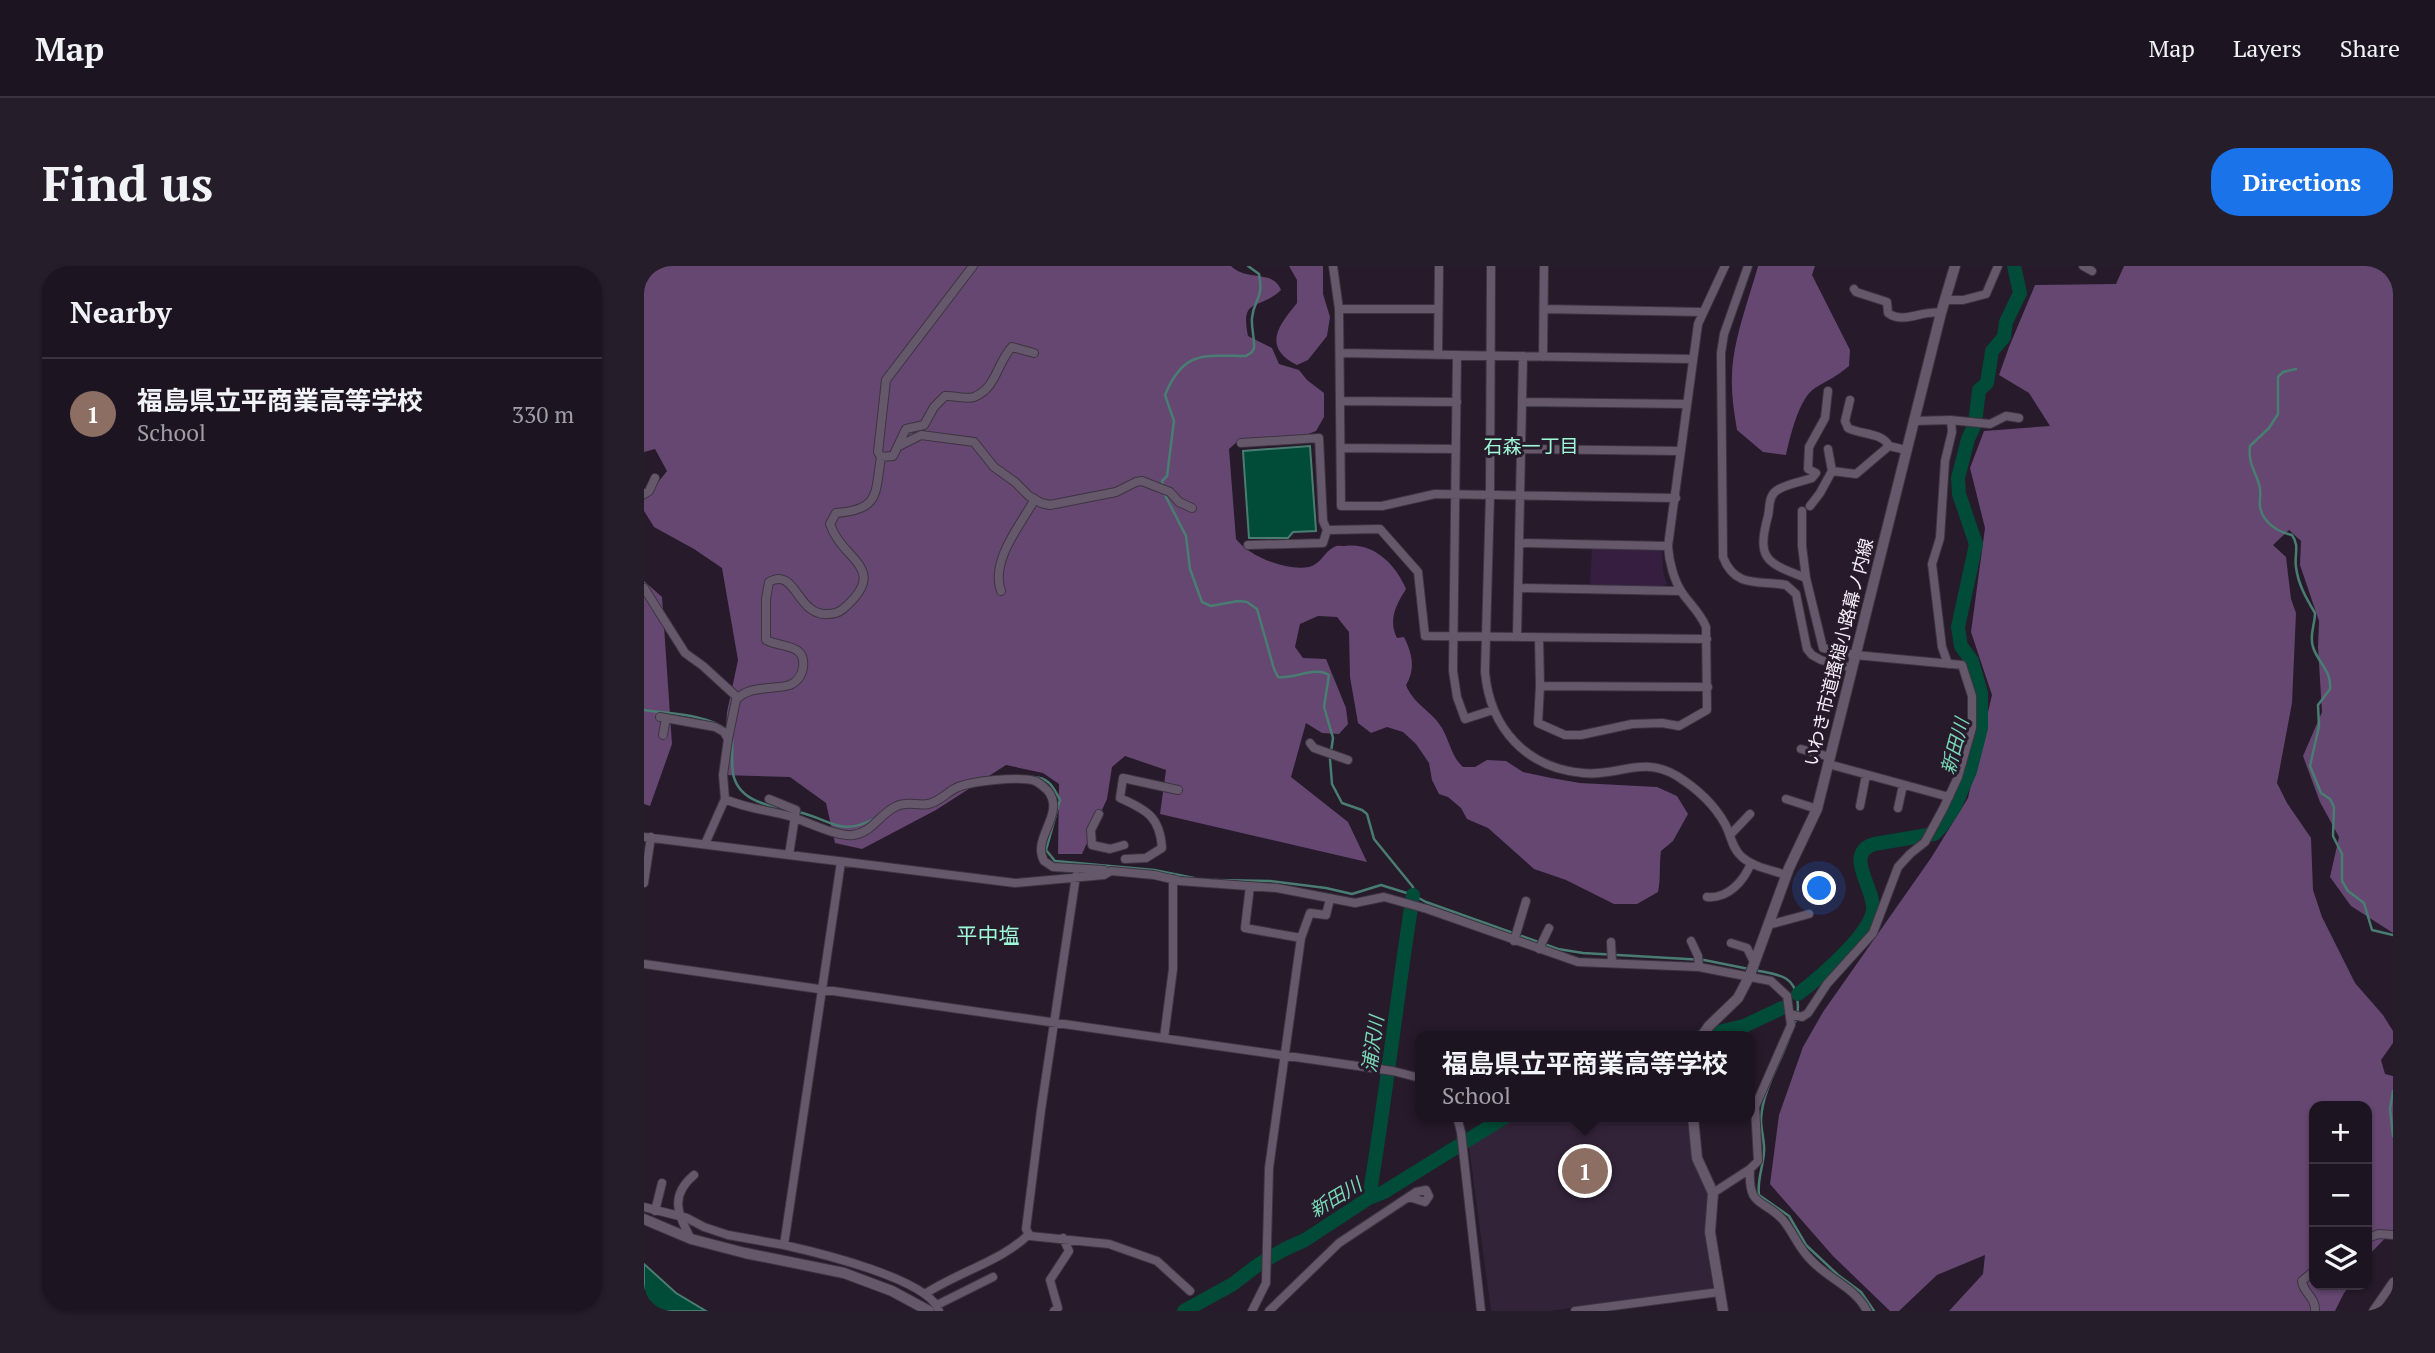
<!DOCTYPE html>
<html lang="en">
<head>
<meta charset="utf-8">
<style>
	:root { --surface:#1c1420; --page:#251d29; --text:#f1f3f6; --muted:#a09ea5; --line:#3a333e; --accent:#1a73e8 }
	body { margin:0; font-family:"PT Serif","Noto Sans JP",serif; background:var(--page); color:var(--text) }
	.controls { position:absolute; right:21px; bottom:21px; display:grid; overflow:hidden; border-radius:14px; box-shadow:0 2px 5px #0004 }
	.controls button { width:63px; height:63px; display:grid; place-items:center; padding:0; border:0; border-bottom:2px solid var(--line); background:var(--surface); color:var(--text); font:35px sans-serif }
	.you { position:absolute; left:1176px; top:623px; width:24px; height:24px; margin:-18px; border:5px solid #fff; border-radius:50%; background:#1a73e8; box-shadow:0 0 0 10px #1a73e833 }
	.badge { display:grid; place-items:center; width:46px; height:46px; border-radius:50%; background:var(--accent); color:#fff; font-size:23px; font-weight:700 }
	.pin { position:absolute; translate:-50% -50%; border:4px solid #fff; box-shadow:0 2px 7px #0006 }
	.popup { position:absolute; left:771px; top:765px; width:340px; height:91px; box-sizing:border-box; display:grid; place-content:center; border-radius:14px; background:var(--surface); filter:drop-shadow(0 2px 5px #0005); font-size:23px; white-space:nowrap; color:var(--muted) }
	.popup b { font-size:26px; color:var(--text) }
	.popup::after { content:''; position:absolute; left:50%; top:100%; margin-left:-14px; border:14px solid transparent; border-top-color:var(--surface) }
	.list { margin:0; padding:0; list-style:none }
	h2 { display:flex; justify-content:space-between; align-items:center; height:91px; margin:0; padding:0 28px; font-size:30px }
	h2 small { font-size:23px; font-weight:400; color:var(--muted) }
	.list li { display:grid; grid-template-columns:46px 1fr auto; gap:21px; align-items:center; box-sizing:border-box; height:112px; padding:0 28px; border-top:2px solid var(--line) }
	.list b { display:block; font-size:26px; white-space:nowrap }
	.list p { margin:0; font-size:23px; white-space:nowrap; color:var(--muted) }
	.list em { font-size:23px; font-style:normal; color:var(--muted) }
	.icon { flex:none; width:38px; height:38px; fill:none; stroke:currentColor; stroke-width:2; stroke-linecap:round; stroke-linejoin:round }
	.map { position:relative; flex:none; width:1749px; height:1045px; overflow:hidden; border-radius:28px }
	header { display:flex; align-items:center; gap:42px; box-sizing:border-box; height:98px; padding:0 35px; background:var(--surface); border-bottom:2px solid var(--line) }
	header strong { font-size:33px }
	nav { display:flex; gap:38px; margin-inline-start:auto; font-size:24px }
	.intro { display:flex; align-items:center; justify-content:space-between; box-sizing:border-box; height:168px; padding:0 42px }
	h1 { margin:0; font-size:49px }
	.button { padding:18px 32px; border-radius:28px; background:var(--accent); color:#fff; font-size:24px; font-weight:700 }
	main { display:flex; gap:42px; padding:0 42px }
	aside { flex:1; background:var(--surface); border-radius:28px; box-shadow:0 2px 5px #0004 }
	.map>svg:first-child { display:block }
	.built { fill:#332339 }
	.green { fill:#361e40 }
	.forest { fill:#654771 }
	.water { fill:#004c38; stroke:#4a7d72; stroke-width:2 }
	.lines { fill:none; stroke-linecap:round; stroke-linejoin:round }
	.stream { stroke:#4a7d72; stroke-width:2.5 }
	.river { stroke:#004c38; stroke-width:14 }
	.street-casing { stroke:#3d3441; stroke-width:10 }
	.secondary-casing { stroke:#3d3441; stroke-width:12 }
	.street { stroke:#65586b; stroke-width:8 }
	.secondary { stroke:#65586b; stroke-width:10 }
	.labels { text-anchor:middle; dominant-baseline:central; stroke-width:6; stroke-linejoin:round; paint-order:stroke }
	.street-label { font-size:18px; fill:#f6eefa; stroke:#261a2b }
	.neighbourhood-label { font-size:19px; fill:#9ef9d7; stroke:#261a2b }
	.water-label { font-size:19px; font-style:italic; fill:#78d9b6; stroke:#261a2b }
	.quarter-label { font-size:21px; fill:#9ef9d7; stroke:#261a2b }
</style>
</head>
<body>
<header>
<strong>Map</strong>
<nav><a>Map</a><a>Layers</a><a>Share</a></nav>
</header>
<div class="intro"><h1>Find us</h1><a class="button">Directions</a></div>
<main>
<aside>
<h2>Nearby<small></small></h2>
<ul class="list">
<li><span class="badge" style="background:#8d6e63">1</span><div><b>福島県立平商業高等学校</b><p>School</p></div><em>330 m</em></li>
</ul>
</aside>
<div class="map">
<svg width="1749" height="1045" viewBox="0 0 1749 1045">
	<rect width="100%" height="100%" fill="#261a2b"/>
	<path class="built" d="M869,851H1042L1050,894L1065,929L1062,972L1069,1023L905,1045H847L825,881Z"/>
	<path class="green" d="M948,282L1018,284L1019,306L1023,318L1017,321L946,318Z"/>
	<path class="forest" d="M0,0H587C603,16 629,3 637,24C615,45 596,30 604,70L628,82L635,98L655,104L663,114L680,127V151L672,165L654,172L596,173L585,183L592,273C606,291 642,305 665,301C677,298 680,286 690,281C693,279 697,280 701,280C730,276 752,299 762,323C752,339 744,354 753,372L760,371C768,387 772,403 762,419C769,438 788,445 798,462C806,476 807,490 819,501H831L843,494L862,495L879,506L907,512L936,517L1013,521L1033,530L1044,548L1029,575L1017,585C1015,600 1017,612 1014,626L993,638H970L922,614L890,603L844,562L823,553L817,542L804,531L795,528L788,514L785,497L772,478L759,466L743,461L727,467L714,457L706,411L705,366L693,351L674,350L656,358L651,381L659,392L682,393L702,442L704,458L695,468L678,467L662,457L647,511L704,556L723,596L516,548L522,504L481,490L468,501L463,533L438,588H414L415,518L399,507L362,499L292,544L218,583L191,577L182,537L146,511L79,509L83,446L94,394L78,302L50,283L10,261L0,245V234L23,205L11,183L0,186Z
		M645,0H679V28L686,51L683,70L664,94L653,99C618,81 634,60 653,37V14Z
		M1114,0H1171L1168,9L1206,84L1205,100C1192,111 1184,114 1171,122C1155,132 1146,171 1142,189L1119,186L1093,164C1090,146 1087,127 1088,109C1089,74 1105,33 1114,0Z
		M1480,0H1749V667L1707,640L1686,611L1695,571L1676,536L1659,490L1678,446L1674,381L1675,355L1656,299L1657,275L1645,264L1629,279L1642,291L1647,333L1652,347L1648,437L1633,517L1643,537L1667,572L1669,624L1678,651L1711,717L1739,749L1749,765V777L1737,794L1741,808L1749,810V964L1723,991V840H1670V1019H1707L1700,1027L1691,1045H1305L1339,1008L1341,989L1293,1009L1255,1045H1246L1189,990L1126,918L1135,849L1159,781L1179,746L1287,592L1324,532L1348,429L1327,366L1341,262L1326,202L1340,165L1406,160L1385,127L1355,109L1365,81L1391,19L1472,18Z
		M0,315L18,331L28,478L6,540L0,538Z"/>
	<path class="water" d="M666,180L672,265L649,266L644,272H605L599,185Z
		M0,998L32,1027L62,1045H6L0,1042Z"/>
	<g class="lines">
		<path class="stream" d="M604,0L615,8C620,34 610,32 608,52C607,62 611,73 610,82C609,87 606,87 602,90C561,90 540,83 521,129L530,155L523,210L518,215L521,229L542,270L546,303L558,336L567,340L594,335L603,336L613,343L630,403L634,411C651,413 671,400 685,409L680,441L689,472L686,493L688,518L698,537L718,544L723,548L730,573L769,621V628
			M1652,103L1639,106L1634,111V148L1625,162L1606,180C1604,196 1610,203 1615,218C1618,226 1615,233 1616,241C1619,257 1634,266 1648,269C1656,280 1650,289 1652,301C1654,318 1662,332 1671,347C1671,359 1665,369 1669,381C1674,397 1688,405 1686,423L1674,439L1675,460L1666,500L1677,527L1686,533L1690,541L1689,570L1698,588V615L1704,625L1720,637L1728,664L1749,669
			M0,444C26,448 62,448 83,464
			M88,473C89,484 87,496 89,507C93,532 119,539 141,543
			M386,511C404,510 409,520 416,534L402,584L411,595L510,604L550,612
			M154,546C187,553 195,571 230,553
			M570,614L626,615L682,622L708,628L737,619L769,629L782,636L914,683L939,687L1060,694L1105,703
			M1111,704C1132,709 1150,708 1153,732C1155,742 1154,750 1150,759
			M1145,772C1136,798 1118,825 1117,854C1117,865 1121,876 1120,886C1119,902 1113,913 1115,929L1145,950L1162,979L1194,1009L1217,1026L1230,1045
			M1749,825L1746,843L1749,870"/>
		<path class="river" d="M1154,728C1174,713 1226,669 1229,644C1231,622 1199,588 1230,578L1290,568L1297,561L1311,540L1326,505L1337,462V427L1328,395L1317,380L1314,361L1332,278L1315,228L1314,212L1324,173L1331,158L1335,124L1343,117L1348,85L1360,71L1362,56L1376,27L1370,0
			M1058,770L1100,760L1138,742
			M725,932C742,831 753,730 769,629
			M540,1045L589,1018L615,998L641,983L661,974L725,932L740,926L861,851"/>
		<defs>
			<path id="street" d="M329,0L242,114L234,186L237,191L249,190L262,163L280,159L290,141L301,130C310,129 321,134 330,131C353,122 353,96 368,81L390,87
				M689,0L695,43L697,240H738L791,228L1032,232
				M847,0L846,229L841,406C846,462 882,502 939,507C974,511 998,489 1033,510C1052,522 1070,538 1081,558C1087,569 1088,583 1098,591C1109,601 1128,604 1142,609
				M1104,0L1080,68L1077,87L1079,291C1091,323 1116,314 1142,319L1152,328L1163,383L1168,389L1177,394L1208,402
				M1439,0L1448,5
				M1210,23L1212,26L1243,36L1244,47C1260,59 1279,43 1297,47
				M1301,34H1319L1342,28L1354,0
				M695,43H794
				M900,43L1058,46
				M696,87L1048,93
				M794,89L795,0
				M813,89L809,405L813,431L821,453L849,444
				M899,91L900,0
				M1206,134L1201,155L1204,162C1217,169 1238,166 1245,180L1262,184
				M696,135L813,136
				M878,136L1042,138
				M1269,155L1306,154L1346,158L1362,150L1375,152
				M597,177L675,172L679,255L683,264L679,277L604,279
				M255,180L277,169L330,176L350,201L371,216L385,230L397,237L406,239L472,226L492,216L498,215L526,226L535,236L548,242
				M697,182L812,183
				M877,183L1036,185
				M1188,205L1212,208L1245,180
				M0,228L5,225L11,212
				M1166,240L1176,227L1188,205L1184,183
				M683,264L736,263L774,306L781,370L1063,373
				M875,277L1024,280
				M1162,312C1123,297 1112,294 1124,250C1126,242 1124,231 1132,225C1141,218 1157,216 1168,212L1172,207L1164,203L1165,181L1181,152L1184,125
				M0,322L41,387L59,400L94,432
				M874,322L1037,325
				M357,325C346,295 377,258 391,233
				M873,371L879,90
				M895,372L896,420L894,457L921,469H937L988,458L1018,457L1035,460L1063,444L1062,361C1057,348 1047,339 1039,328C1030,315 1025,296 1024,280L1054,58L1081,0
				M1304,398L1298,381L1288,298L1296,272L1301,195L1308,166L1307,154
				M896,420L1064,421
				M16,451L71,461L80,466L84,473L79,509L81,533L61,578
				M19,469L22,452
				M84,473L92,434C104,419 129,424 146,419C154,415 158,410 159,401C162,377 137,382 122,374V333L125,316C152,300 153,351 184,348C190,348 194,347 199,343C247,302 198,295 186,258L192,247C236,244 231,228 237,191
				M666,477L670,482L704,494
				M1157,483L1186,491
				M1184,498L1305,531
				M81,533C103,543 125,544 148,551C164,556 193,571 209,569C228,567 236,547 253,540C263,535 274,540 284,538C295,536 302,527 312,522C326,515 376,510 391,515C396,517 400,521 404,525C422,548 387,572 400,595L409,601L460,604
				M125,533L152,544L145,589
				M1142,533L1173,543
				M1216,540L1222,509
				M1254,542L1259,519
				M455,548L447,564L448,579L466,583L480,579
				M1086,569L1106,548
				M0,571L371,617L460,609L467,605L510,609L536,615L633,622L711,637L740,631L783,643L934,696L1055,701L1127,715L1143,730L1147,759L1111,841L1114,895L1106,903C1104,943 1119,932 1139,954C1149,966 1155,983 1167,994C1184,1013 1211,1021 1223,1045
				M481,593L502,592L518,582C516,551 503,544 476,532L479,512L534,524
				M432,610L397,844L382,963L386,970L465,978L513,995L546,1025
				M0,617L7,571
				M606,620L601,662L657,672
				M1063,631C1084,633 1100,615 1107,597
				M1124,659L1165,648
				M870,675L882,635
				M1047,675L1054,690L1055,701
				M967,676L968,697
				M1087,677L1103,682L1110,696
				M895,683L905,662
				M0,698L749,805L776,812
				M1146,748L1158,751L1164,747L1183,718L1229,667L1254,601L1266,588L1281,576L1299,543L1314,511L1328,462V430L1318,399L1211,389L1179,382L1162,312L1158,280V245
				M520,772L529,703V613
				M813,851L817,866L837,1045
				M1069,927L1106,903
				M0,941L43,952L60,961L84,969L140,979L197,596
				M11,945L18,917
				M1723,972L1735,968L1749,969
				M47,973C34,948 25,930 50,909
				M140,979C171,986 286,1013 295,1045
				M1670,1005L1658,1015C1659,1027 1672,1031 1671,1045
				M281,1028C312,1007 360,994 385,968
				M293,1039L349,1011
				M410,1045L414,1042L406,1014L425,985L419,972
				M608,1045L622,1017L625,902L657,672L666,647L682,649L686,633
				M625,1045L695,977L772,926L782,924L785,930L781,936L765,931
				M931,1045L1075,1026
				M1729,1045L1749,1016"/>
			<path id="secondary" d="M1058,770L1065,760L1094,732L1106,709L1145,602L1173,543L1297,47L1311,0
				M1049,851L1053,892L1069,927L1066,966L1079,1045
				M0,953L47,973L101,987L200,1007L248,1025L285,1045"/>
		</defs>
		<use href="#street" class="street-casing"/>
		<use href="#secondary" class="secondary-casing"/>
		<use href="#street" class="street"/>
		<use href="#secondary" class="secondary"/>
	</g>
	<g class="labels">
		<g class="street-label">
			<text transform="translate(1194 386) rotate(-76)">いわき市道搔槌小路幕ノ内線</text>
		</g>
		<g class="neighbourhood-label">
			<text x="887" y="179">石森一丁目</text>
		</g>
		<g class="water-label">
			<text transform="translate(1310 480) rotate(-75)">新田川</text>
			<text transform="translate(728 778) rotate(-82)">浦沢川</text>
			<text transform="translate(691 931) rotate(-31)">新田川</text>
		</g>
		<g class="quarter-label">
			<text x="344" y="669">平中塩</text>
		</g>
	</g>
</svg>
<div class="controls">
<button>+</button>
<button>−</button>
<button><svg class="icon" aria-label="layers" viewBox="0 0 24 24"><path d="M12 4l9 5-9 5-9-5zM3 14l9 5 9-5"/></svg></button>
</div>
<div class="you"></div>
<div class="pin badge" style="left:941px;top:905px;background:#8d6e63">1</div>
<div class="popup"><b>福島県立平商業高等学校</b>School</div>
</div>
</main>
</body>
</html>
